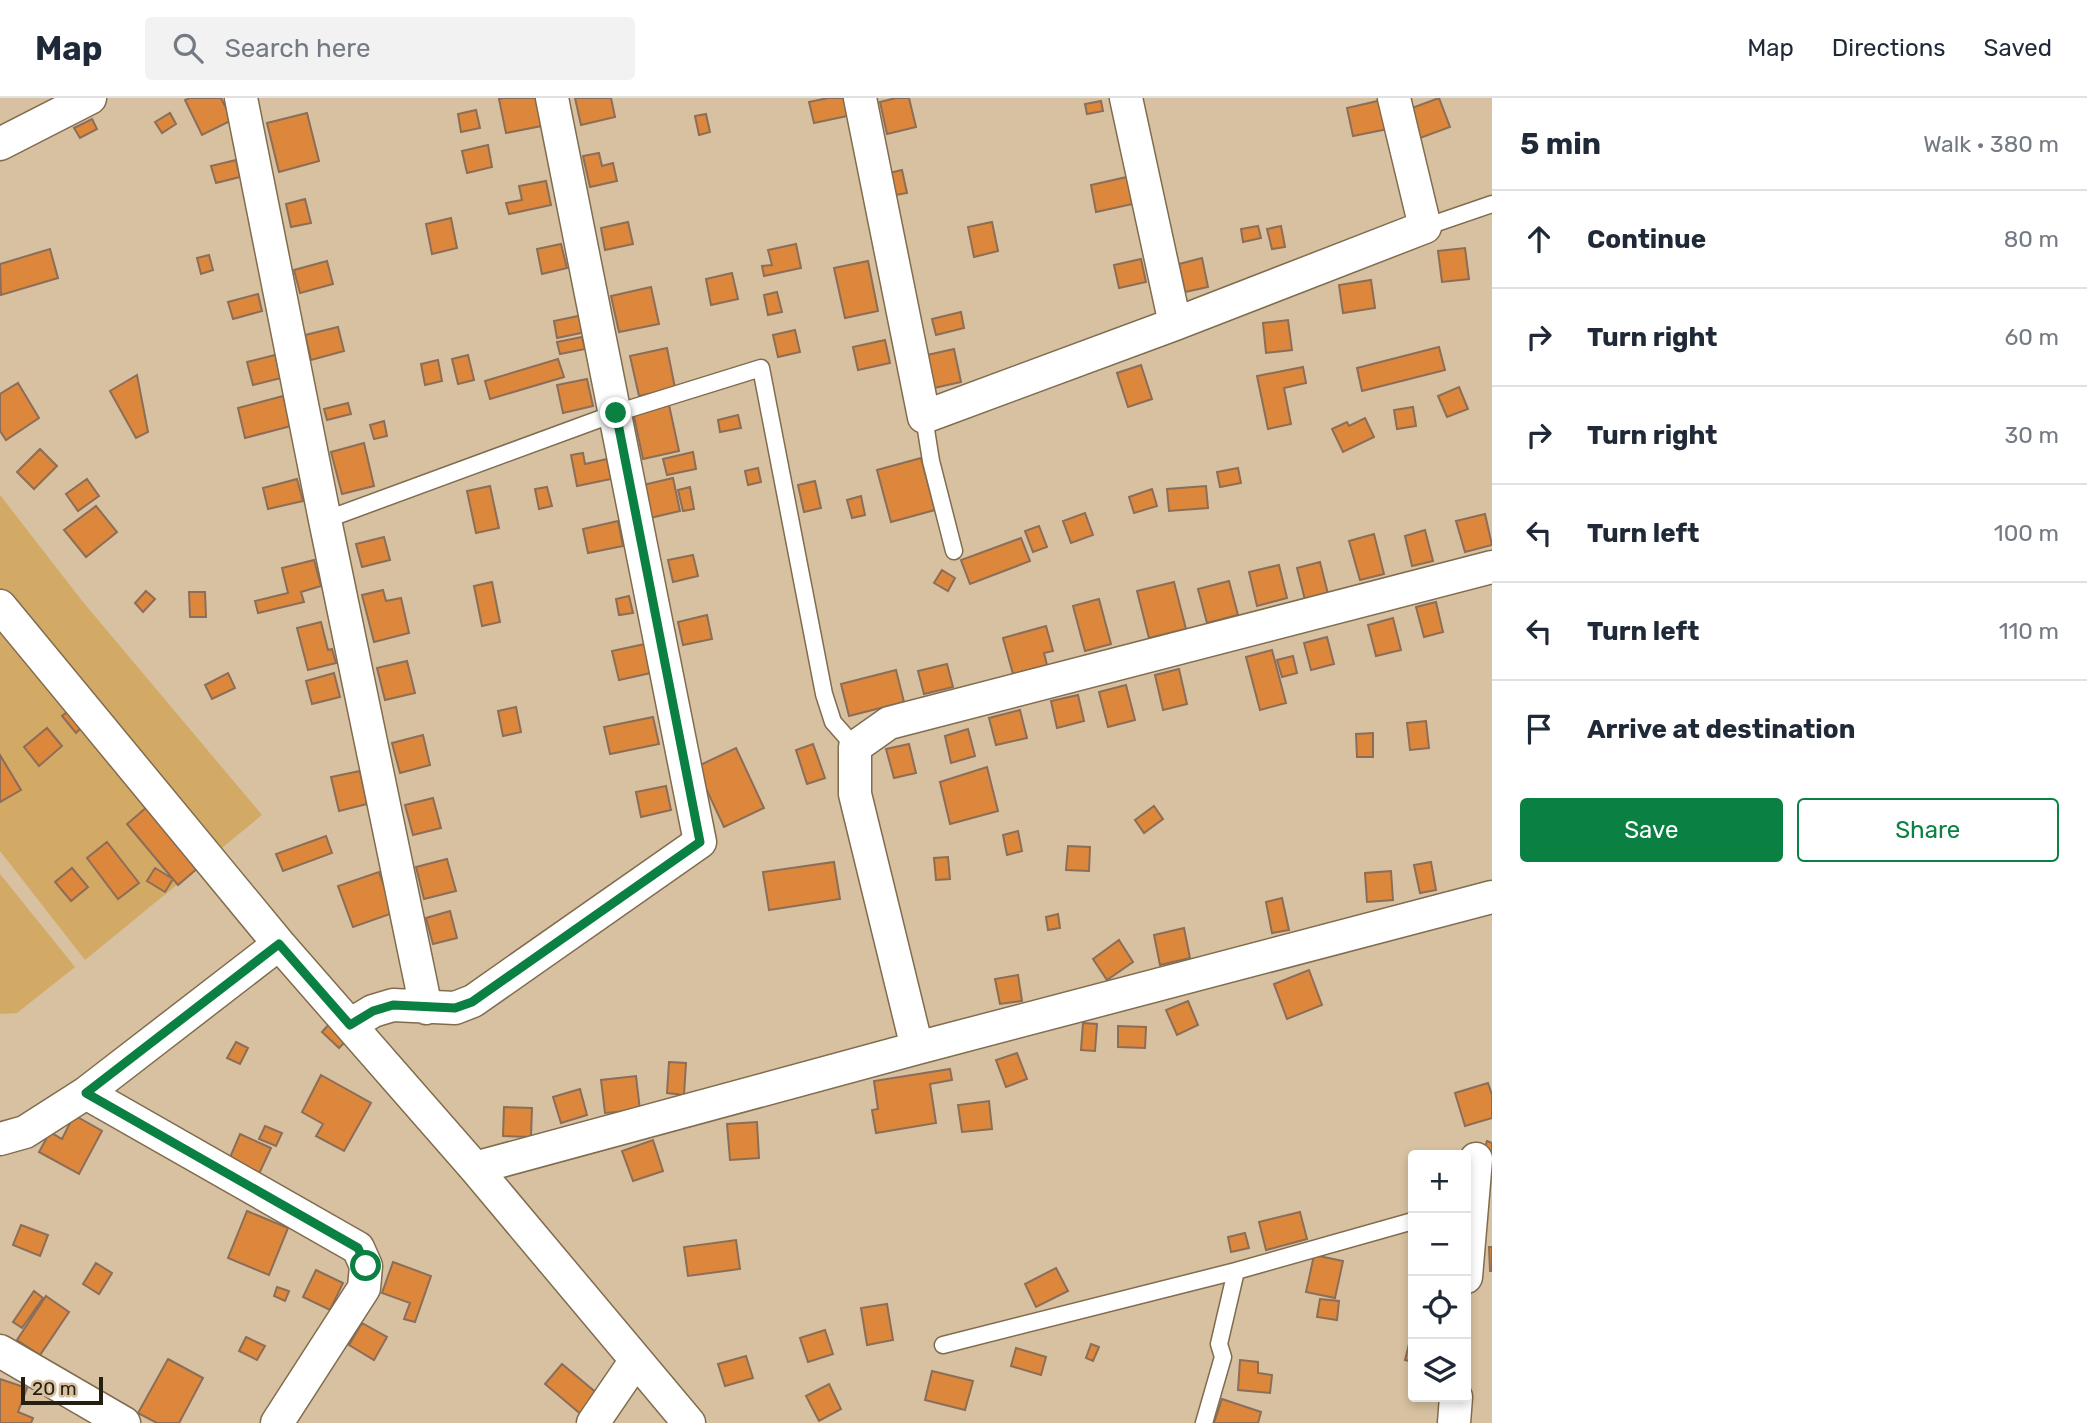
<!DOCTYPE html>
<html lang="en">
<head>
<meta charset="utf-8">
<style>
	:root { --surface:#fff; --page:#f2f2f3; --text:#1f2937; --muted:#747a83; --line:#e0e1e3; --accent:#0b8043 }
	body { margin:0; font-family:Rubik,sans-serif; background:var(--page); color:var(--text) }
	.controls { position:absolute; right:21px; bottom:21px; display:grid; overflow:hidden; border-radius:7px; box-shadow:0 4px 10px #0003 }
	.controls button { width:63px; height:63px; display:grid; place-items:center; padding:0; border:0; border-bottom:2px solid var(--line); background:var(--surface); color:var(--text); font:35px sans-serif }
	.scale { position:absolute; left:21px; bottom:18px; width:82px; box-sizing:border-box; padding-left:7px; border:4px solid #261e11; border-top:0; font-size:19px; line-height:24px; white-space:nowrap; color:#261e11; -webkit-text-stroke:5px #d7c1a0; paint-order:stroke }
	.stop { position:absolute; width:21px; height:21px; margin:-16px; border:5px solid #0b8043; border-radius:50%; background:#fff }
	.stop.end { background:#0b8043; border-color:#fff; box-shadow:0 2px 7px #0008 }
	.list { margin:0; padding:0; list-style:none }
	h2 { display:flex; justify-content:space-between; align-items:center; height:91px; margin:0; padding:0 28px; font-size:30px }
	h2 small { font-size:23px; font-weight:400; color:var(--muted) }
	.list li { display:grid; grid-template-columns:46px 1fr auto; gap:21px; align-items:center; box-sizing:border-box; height:98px; padding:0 28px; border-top:2px solid var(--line) }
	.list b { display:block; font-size:26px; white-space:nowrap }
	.list em { font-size:23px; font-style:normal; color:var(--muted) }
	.actions { display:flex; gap:14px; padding:21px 28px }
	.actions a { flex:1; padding:16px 0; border:2px solid var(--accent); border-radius:7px; text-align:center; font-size:24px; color:var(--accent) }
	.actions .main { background:var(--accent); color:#fff }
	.icon { flex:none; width:38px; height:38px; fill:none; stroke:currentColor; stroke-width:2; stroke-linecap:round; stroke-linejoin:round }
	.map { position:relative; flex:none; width:1492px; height:1325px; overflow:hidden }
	header { display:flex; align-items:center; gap:42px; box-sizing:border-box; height:98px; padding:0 35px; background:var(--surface); border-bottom:2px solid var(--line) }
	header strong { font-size:33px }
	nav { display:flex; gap:38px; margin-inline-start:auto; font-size:24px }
	.search { width:490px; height:63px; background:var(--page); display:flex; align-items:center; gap:18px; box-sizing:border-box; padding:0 24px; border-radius:7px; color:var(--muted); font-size:26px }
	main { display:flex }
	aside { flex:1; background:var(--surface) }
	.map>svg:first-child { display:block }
	.green { fill:#d3a966 }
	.building { fill:#dd873d; stroke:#8c6d57; stroke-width:2 }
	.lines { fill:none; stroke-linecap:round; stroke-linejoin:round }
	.lane-casing { stroke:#806c4e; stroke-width:19 }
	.street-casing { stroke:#806c4e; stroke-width:35 }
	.lane { stroke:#fff; stroke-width:16 }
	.street { stroke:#fff; stroke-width:32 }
	.route { stroke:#0b8043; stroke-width:9 }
</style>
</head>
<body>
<header>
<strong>Map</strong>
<div class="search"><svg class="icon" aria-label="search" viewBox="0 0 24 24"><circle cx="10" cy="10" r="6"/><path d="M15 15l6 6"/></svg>Search here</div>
<nav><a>Map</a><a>Directions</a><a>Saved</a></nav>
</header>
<main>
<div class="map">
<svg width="1492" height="1325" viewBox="0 0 1492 1325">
	<rect width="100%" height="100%" fill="#d7c1a0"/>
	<path class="green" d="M0,397L83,504L262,717L85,862L0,753Z
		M0,776L75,869L17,915L0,916Z"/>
	<path class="building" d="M190,0H221L232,22L202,37L185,2Z
		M503,0H546L552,26L506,35L499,1Z
		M575,0H611L615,19L581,27Z
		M828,0H849L852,17L814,25L809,4Z
		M896,0H909L916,29L887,36L880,4Z
		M1439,0L1450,29L1420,40L1409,11Z
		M1382,2L1388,31L1353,38L1347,10Z
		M1101,3L1103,13L1087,16L1085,6Z
		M476,12L480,30L461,34L458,16Z
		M170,15L176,26L162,35L155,24Z
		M307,15L319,63L279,74L267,25Z
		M706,16L710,34L699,37L695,18Z
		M92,21L97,31L80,40L74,30Z
		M488,47L492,69L467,75L462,53Z
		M599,55L602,68L613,65L617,83L590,89L583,58Z
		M236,62L240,79L216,85L211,68Z
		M902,72L907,95L890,98L885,76Z
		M1131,78L1137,105L1096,114L1091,87Z
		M546,83L551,107L509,116L506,105L522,102L519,88Z
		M305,101L311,125L291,129L286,106Z
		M451,120L457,150L432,156L426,126Z
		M628,124L633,146L605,152L601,130Z
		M992,124L998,153L974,159L968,129Z
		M1258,128L1261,140L1243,144L1241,131Z
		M1281,128L1285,149L1272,151L1267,131Z
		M561,146L567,170L542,176L537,151Z
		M796,146L801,170L764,178L762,168L772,167L768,152Z
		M1465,150L1469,181L1442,184L1438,153Z
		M50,151L58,180L1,197L0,166Z
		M209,157L213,172L201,176L197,160Z
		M1202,160L1208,189L1185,194L1179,166Z
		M1141,161L1146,184L1119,190L1114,167Z
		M327,163L333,186L300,195L294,172Z
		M868,163L878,213L845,220L834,170Z
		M732,175L738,201L711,207L706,181Z
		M1371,182L1375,210L1343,215L1339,187Z
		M651,189L659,226L619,234L611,198Z
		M777,194L782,214L768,217L764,197Z
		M258,196L262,213L233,221L228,204Z
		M961,214L964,230L936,237L932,221Z
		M583,217L586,234L557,240L554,223Z
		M1288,222L1292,252L1266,255L1263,225Z
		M338,229L344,253L311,262L305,237Z
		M795,232L800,254L778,259L773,237Z
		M582,239L585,251L560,256L557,244Z
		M885,242L890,265L858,272L853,249Z
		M1439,249L1445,272L1362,293L1357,270Z
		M667,250L675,290L639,298L630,258Z
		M954,251L961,284L934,290L927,257Z
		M275,257L281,280L253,287L247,264Z
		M468,257L474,282L458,286L452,261Z
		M558,261L564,279L490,301L485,283Z
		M438,262L442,283L425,287L421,266Z
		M1141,267L1152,301L1128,309L1117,275Z
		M1303,269L1306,285L1284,290L1291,326L1268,331L1257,278Z
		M137,277L148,334L136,340L110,293Z
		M587,281L593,308L563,315L557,287Z
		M18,285L39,320L6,342L0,333V296Z
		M1459,289L1468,311L1447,319L1438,298Z
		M283,298L291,328L245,340L238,310Z
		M348,305L351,316L327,322L324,311Z
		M669,307L679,353L643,361L633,314Z
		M1413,309L1416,328L1397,331L1394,312Z
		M738,317L741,330L720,334L718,322Z
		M1365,320L1374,339L1343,354L1332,331L1347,324L1349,328Z
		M384,323L387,338L374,341L370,327Z
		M364,345L374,388L342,396L331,354Z
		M40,351L57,368L34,391L17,374Z
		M693,354L696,371L667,377L663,361Z
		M583,355L585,366L607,361L611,381L577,388L571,357Z
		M921,360L935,412L891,424L877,372Z
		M758,370L761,384L748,387L745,373Z
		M1238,370L1241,385L1220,389L1217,374Z
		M673,380L680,413L650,420L643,387Z
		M87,381L99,398L78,413L66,396Z
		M297,381L303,403L268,411L263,390Z
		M815,383L821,410L804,414L798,387Z
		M490,388L499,430L476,435L467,393Z
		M1206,388L1208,410L1169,413L1167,391Z
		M547,389L552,408L539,411L535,391Z
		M690,389L694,411L683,413L678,392Z
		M1152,391L1157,408L1134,415L1129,399Z
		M861,398L865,417L852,420L847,402Z
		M96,408L117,434L86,459L64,432Z
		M1085,415L1093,437L1071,445L1063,423Z
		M1485,416L1492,447L1465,454L1456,423Z
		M618,423L623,448L588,455L583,431Z
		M1039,428L1047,449L1033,454L1025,433Z
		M1425,432L1433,463L1412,468L1405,438Z
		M1374,436L1384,476L1360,482L1349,443Z
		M384,439L390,462L362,469L356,446Z
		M1021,440L1030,463L970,486L961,462Z
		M693,457L698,478L673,484L668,462Z
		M314,462L321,488L301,494L304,504L258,515L255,503L288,495L282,470Z
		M1320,464L1328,496L1305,502L1297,470Z
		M1279,467L1287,500L1257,508L1249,474Z
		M942,472L955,480L948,493L934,485Z
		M1229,483L1238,517L1207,525L1198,491Z
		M492,484L500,524L482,528L474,488Z
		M1174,484L1186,531L1149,540L1137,493Z
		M383,492L386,503L401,500L409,535L374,544L362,497Z
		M146,493L155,501L143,514L135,505Z
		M189,494H205L206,519H190Z
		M629,498L633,515L619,517L616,501Z
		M1099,501L1111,546L1085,553L1073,508Z
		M1436,504L1443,534L1424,539L1416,509Z
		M707,517L712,541L683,547L678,524Z
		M1393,520L1401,552L1376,558L1368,527Z
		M321,524L328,552L332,551L336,565L308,572L297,530Z
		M1046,528L1053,553L1044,555L1047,567L1013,576L1003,540Z
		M1327,539L1334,566L1311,572L1304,545Z
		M645,546L651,575L619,582L612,553Z
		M1272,552L1286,605L1260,612L1246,559Z
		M1293,558L1297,575L1282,579L1277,562Z
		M407,563L415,595L385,602L377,570Z
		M947,566L953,589L924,596L918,573Z
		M1179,571L1187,606L1163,612L1155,577Z
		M896,572L904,604L849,618L841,586Z
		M228,575L235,590L212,601L205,587Z
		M334,575L340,599L312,606L306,583Z
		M1126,587L1135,622L1108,629L1099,594Z
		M1078,597L1084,623L1057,630L1051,603Z
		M516,609L521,634L503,638L498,613Z
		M71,611L84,627L76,635L62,618Z
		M1020,612L1027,640L996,647L989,620Z
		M653,619L659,646L610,656L604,629Z
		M1426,623L1429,650L1410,652L1407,625Z
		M47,630L62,648L39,668L24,649Z
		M968,631L975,658L951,665L945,638Z
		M1373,635V659H1357L1356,636Z
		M423,637L430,667L400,675L392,645Z
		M813,646L825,680L807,686L796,652Z
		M909,646L916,675L894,680L886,651Z
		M736,650L764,710L724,729L696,669Z
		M0,657L21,692L0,704Z
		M987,669L998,713L950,726L940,684Z
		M360,673L367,706L339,713L331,679Z
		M666,688L671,712L641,719L636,694Z
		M433,700L441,730L413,737L405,707Z
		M1154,708L1163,721L1144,735L1135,722Z
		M147,709L198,770L178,787L127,726Z
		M1018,733L1022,753L1007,757L1003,737Z
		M326,738L332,755L283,773L276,756Z
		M107,744L139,785L118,801L87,760Z
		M1068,748L1090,749L1089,773L1066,772Z
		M948,759L950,781L936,782L934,760Z
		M447,761L456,793L424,801L416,769Z
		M834,764L840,801L769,812L763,774Z
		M1431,764L1436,792L1420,795L1414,767Z
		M72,770L88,789L71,803L55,784Z
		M155,770L173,781L165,794L147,783Z
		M1391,773L1393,802L1367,804L1365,775Z
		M379,774L393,815L353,829L338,788Z
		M1282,800L1289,832L1272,835L1266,804Z
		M450,813L457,840L433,846L426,820Z
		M1058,816L1060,830L1048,832L1046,819Z
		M1184,830L1190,860L1160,867L1154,837Z
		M1119,842L1133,864L1107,882L1093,861Z
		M1309,872L1322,907L1287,921L1274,886Z
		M1018,877L1022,903L1000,906L995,881Z
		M1188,903L1198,927L1177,937L1166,912Z
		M331,924L348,941L339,950L322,934Z
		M1083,925L1097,926L1095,953L1081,952Z
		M1118,928L1146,929L1145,950L1118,949Z
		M236,944L248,950L240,966L227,960Z
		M1017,955L1027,981L1006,989L996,962Z
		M669,964L686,965L684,997L667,995Z
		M950,971L952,982L930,986L936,1025L876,1035L872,1012L878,1011L874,983Z
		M321,977L371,1005L344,1053L316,1038L323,1026L302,1014Z
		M636,978L640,1012L605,1015L601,982Z
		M1488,985L1492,997V1020L1465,1028L1455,995Z
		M580,991L587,1017L561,1025L553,999Z
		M989,1003L992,1031L962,1034L958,1007Z
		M504,1009L532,1010L531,1039L503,1038Z
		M74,1017L102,1033L79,1076L39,1054L50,1034L62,1041Z
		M757,1024L759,1060L730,1062L727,1026Z
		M265,1028L282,1035L276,1048L259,1041Z
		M240,1036L271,1050L258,1078L228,1064Z
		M653,1042L663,1073L633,1083L622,1053Z
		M1487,1043L1492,1045V1064L1481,1060Z
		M247,1113L288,1130L269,1177L228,1160Z
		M1300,1114L1307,1141L1266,1152L1259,1124Z
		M21,1127L48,1137L40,1158L13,1147Z
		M1245,1135L1249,1150L1231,1154L1228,1139Z
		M736,1142L740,1171L688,1178L684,1149Z
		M1489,1149H1492V1173H1490Z
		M1314,1157L1343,1163L1335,1200L1306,1194Z
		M393,1164L431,1178L415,1224L404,1221L410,1205L382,1195Z
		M96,1165L112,1175L99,1196L83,1186Z
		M1056,1170L1068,1193L1036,1209L1025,1186Z
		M316,1172L343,1185L330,1212L303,1199Z
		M277,1189L289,1193L285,1203L274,1198Z
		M34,1193L43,1200L22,1230L13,1224Z
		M46,1198L69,1214L40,1257L17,1242Z
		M1320,1201L1339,1203L1337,1222L1317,1219Z
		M887,1206L893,1242L867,1247L861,1210Z
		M362,1225L387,1239L374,1262L349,1247Z
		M1413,1230V1264L1405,1262Z
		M825,1232L833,1256L808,1264L800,1240Z
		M246,1239L265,1248L257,1262L239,1253Z
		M1091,1246L1099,1249L1093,1263L1086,1260Z
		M1016,1250L1046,1259L1041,1277L1011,1268Z
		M746,1258L753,1280L725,1288L718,1266Z
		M168,1261L203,1280L179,1325H157L138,1315Z
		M1240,1262L1258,1264V1275L1272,1277L1270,1295L1238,1292Z
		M562,1266L599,1297L583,1318L545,1286Z
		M932,1273L973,1283L965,1312L925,1302Z
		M0,1281L27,1290L18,1314L33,1320L31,1325H0Z
		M829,1286L841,1311L819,1323L806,1298Z
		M1222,1301L1261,1314L1258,1325H1214Z"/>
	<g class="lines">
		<defs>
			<path id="lane" d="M1425,129L1492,106
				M924,319L931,363L954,453
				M325,422L616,315L761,270L824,596L833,624L855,649
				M943,1247L1236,1173L1413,1123
				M1204,1325L1223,1259L1219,1246L1236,1173"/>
			<path id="street" d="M241,0L325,422L426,910
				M860,0L924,319L1175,226L1425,129L1394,0
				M1126,0L1175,226
				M0,46L90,0
				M0,508L279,846L475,1070L689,1325
				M350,927L373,913L393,907L455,910L473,903L700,744L552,0
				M917,950L855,696V649L889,625L1492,469
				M86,995L279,846
				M0,1041L25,1034L86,995L358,1150L366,1168L364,1190L277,1325
				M475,1070L917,950L1492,799
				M1466,1179L1476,1061
				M0,1253L124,1325
				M593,1325L636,1262
				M1454,1325L1456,1299"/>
		</defs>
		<use href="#lane" class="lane-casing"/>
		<use href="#street" class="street-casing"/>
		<use href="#lane" class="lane"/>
		<use href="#street" class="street"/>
	</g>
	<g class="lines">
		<path class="route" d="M366,1168L358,1150L86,995L279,846L350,927L373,913L393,907L455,910L472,904L700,744L616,315"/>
	</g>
</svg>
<div class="controls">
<button>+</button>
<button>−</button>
<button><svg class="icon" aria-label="locate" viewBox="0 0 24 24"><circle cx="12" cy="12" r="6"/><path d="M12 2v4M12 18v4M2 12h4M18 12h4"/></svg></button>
<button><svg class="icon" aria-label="layers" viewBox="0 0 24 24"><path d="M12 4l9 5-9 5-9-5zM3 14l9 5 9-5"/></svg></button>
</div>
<div class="scale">20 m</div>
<div class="stop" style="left:366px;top:1168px"></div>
<div class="stop end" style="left:616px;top:315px"></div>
</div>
<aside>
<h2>5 min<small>Walk · 380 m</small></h2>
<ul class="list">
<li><svg class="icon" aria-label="ahead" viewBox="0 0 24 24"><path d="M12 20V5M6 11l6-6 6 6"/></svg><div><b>Continue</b></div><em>80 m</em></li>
<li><svg class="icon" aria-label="right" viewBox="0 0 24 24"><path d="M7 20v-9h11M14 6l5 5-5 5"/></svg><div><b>Turn right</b></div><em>60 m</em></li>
<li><svg class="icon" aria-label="right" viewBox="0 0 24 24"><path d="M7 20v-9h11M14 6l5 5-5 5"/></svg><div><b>Turn right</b></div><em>30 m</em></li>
<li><svg class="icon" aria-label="left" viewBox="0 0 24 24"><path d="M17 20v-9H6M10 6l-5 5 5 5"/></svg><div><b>Turn left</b></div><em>100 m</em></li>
<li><svg class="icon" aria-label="left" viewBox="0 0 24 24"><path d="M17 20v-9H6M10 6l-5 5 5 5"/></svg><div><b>Turn left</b></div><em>110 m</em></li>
<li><svg class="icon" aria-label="arrive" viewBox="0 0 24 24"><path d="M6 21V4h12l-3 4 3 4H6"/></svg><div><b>Arrive at destination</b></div></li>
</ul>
<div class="actions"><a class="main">Save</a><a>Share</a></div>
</aside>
</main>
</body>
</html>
